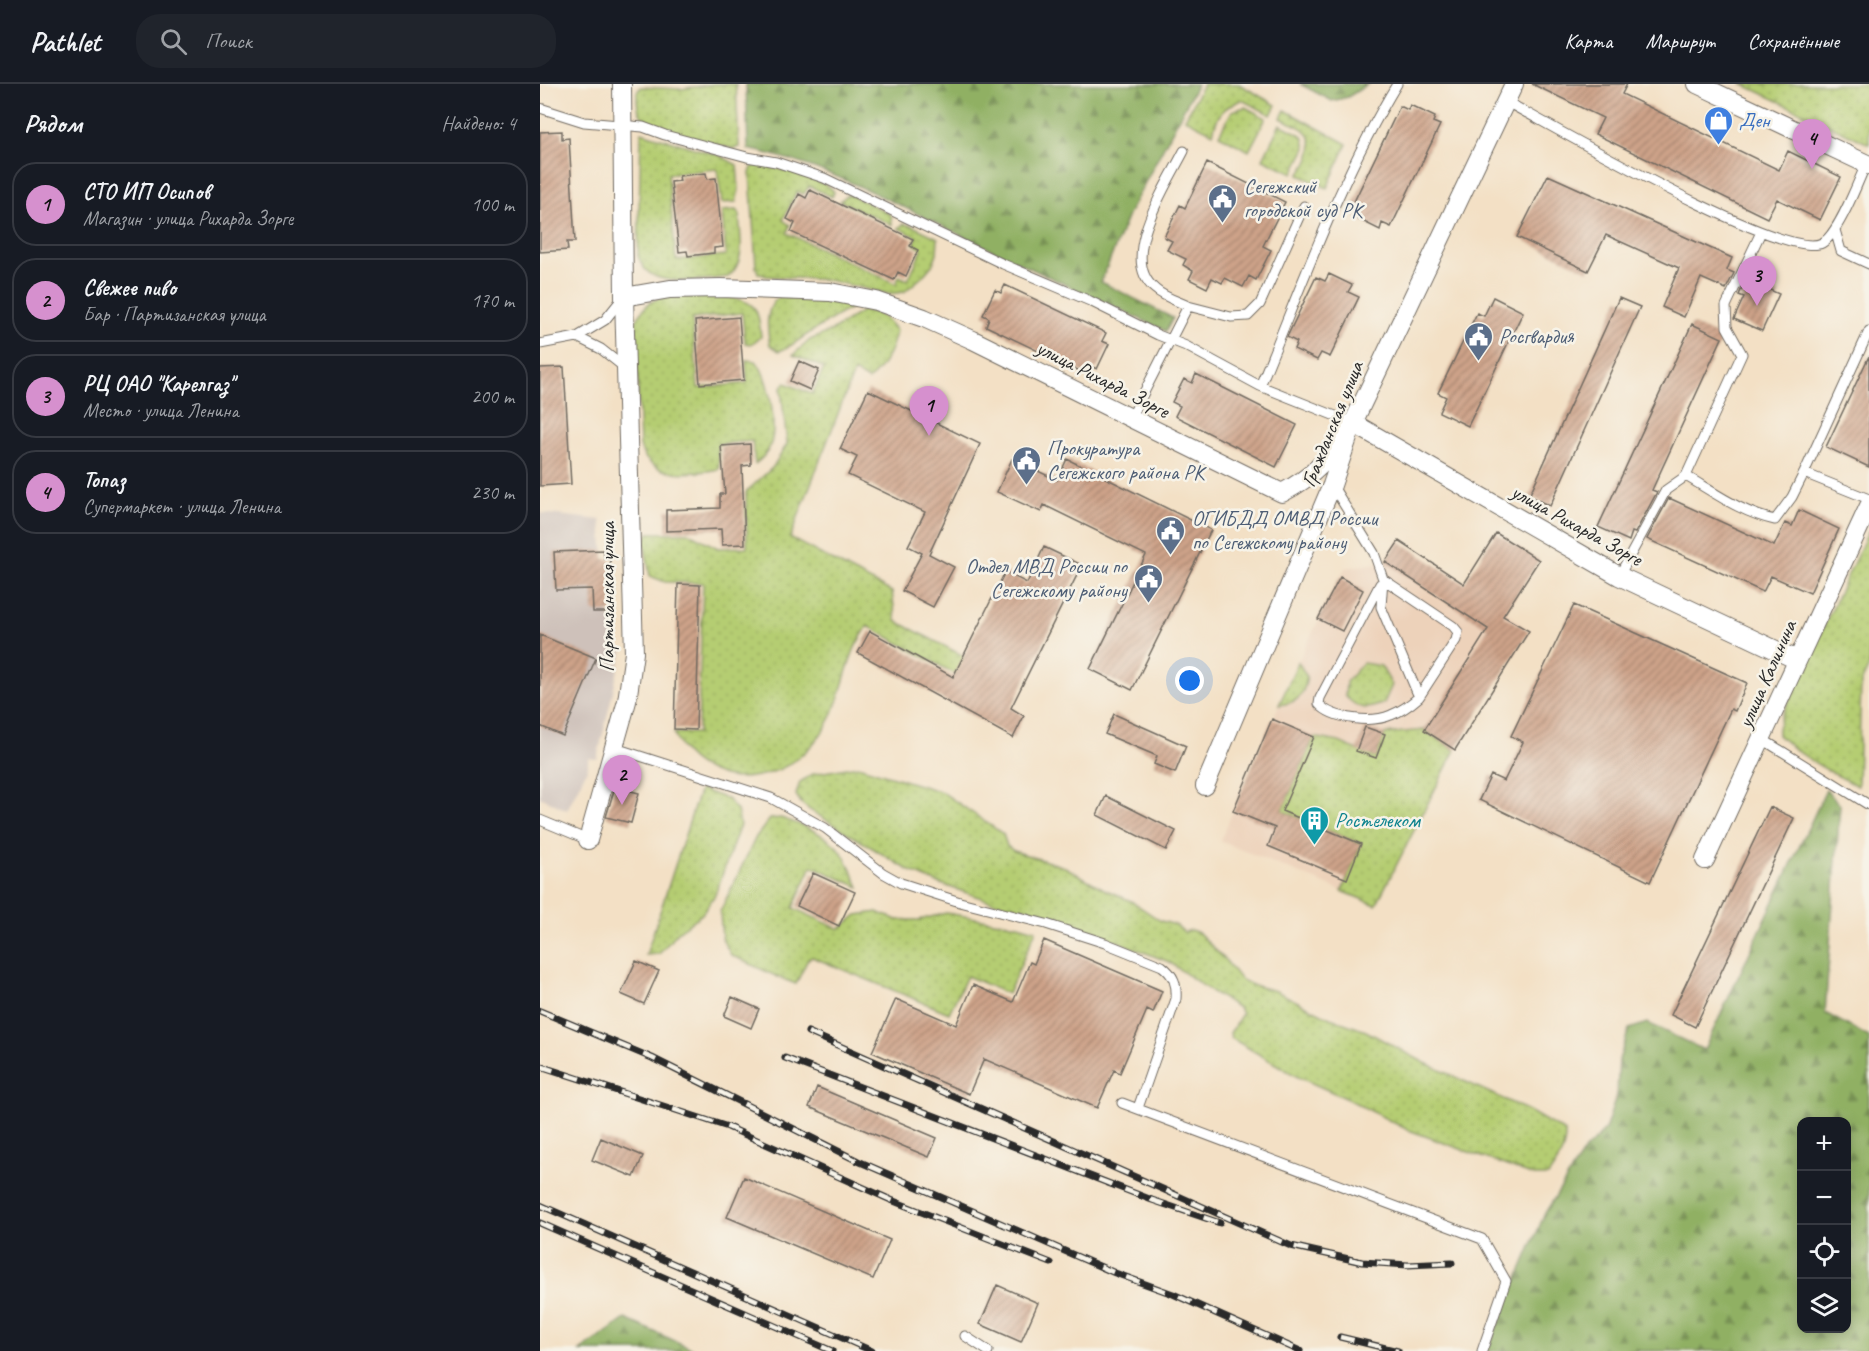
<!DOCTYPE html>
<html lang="ru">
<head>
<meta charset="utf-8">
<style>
	:root { --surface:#171b24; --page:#20242c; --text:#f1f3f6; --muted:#9ea1a6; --line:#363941; --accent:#d690ce }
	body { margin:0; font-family:Caveat,sans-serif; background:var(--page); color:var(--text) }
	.controls { position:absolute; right:18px; bottom:18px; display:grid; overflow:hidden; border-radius:12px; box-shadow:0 3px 15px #0003 }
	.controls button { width:54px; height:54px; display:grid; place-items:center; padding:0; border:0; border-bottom:2px solid var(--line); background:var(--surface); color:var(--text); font:30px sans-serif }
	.you { position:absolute; left:650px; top:597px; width:21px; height:21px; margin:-15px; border:4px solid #fff; border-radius:50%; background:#1a73e8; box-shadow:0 0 0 9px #1a73e833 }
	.badge { display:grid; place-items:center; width:39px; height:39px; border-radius:50%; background:var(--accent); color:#111; font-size:20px; font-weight:700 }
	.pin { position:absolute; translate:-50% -50px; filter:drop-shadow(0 2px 3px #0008) }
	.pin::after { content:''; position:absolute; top:32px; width:21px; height:18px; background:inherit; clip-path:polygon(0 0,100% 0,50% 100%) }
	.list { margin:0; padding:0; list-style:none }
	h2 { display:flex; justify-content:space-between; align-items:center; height:78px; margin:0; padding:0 24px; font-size:26px }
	h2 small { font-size:20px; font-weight:400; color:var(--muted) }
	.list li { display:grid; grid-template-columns:39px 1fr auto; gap:18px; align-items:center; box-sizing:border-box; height:84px; margin:0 12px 12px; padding:0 12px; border:2px solid var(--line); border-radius:24px }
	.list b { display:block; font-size:22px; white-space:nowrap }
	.list p { margin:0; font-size:20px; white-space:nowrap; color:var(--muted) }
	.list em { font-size:20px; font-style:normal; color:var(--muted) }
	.icon { flex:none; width:33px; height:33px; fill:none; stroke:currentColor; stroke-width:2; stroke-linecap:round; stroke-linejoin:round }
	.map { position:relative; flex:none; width:1329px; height:1267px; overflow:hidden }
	header { display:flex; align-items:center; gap:36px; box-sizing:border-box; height:84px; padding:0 30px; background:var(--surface); border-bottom:2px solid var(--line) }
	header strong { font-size:28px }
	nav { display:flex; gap:33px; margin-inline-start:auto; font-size:21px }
	.search { width:420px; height:54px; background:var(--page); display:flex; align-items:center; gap:15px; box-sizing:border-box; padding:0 21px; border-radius:24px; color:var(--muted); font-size:22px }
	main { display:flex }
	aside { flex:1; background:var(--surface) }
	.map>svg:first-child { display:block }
	.built { fill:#edd2ba }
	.industrial { fill:#cec1ba }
	.grass { fill:url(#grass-dots); stroke:#707c4e; stroke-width:1.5 }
	.forest { fill:url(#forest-firs); stroke:#5e6e48; stroke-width:1.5; fill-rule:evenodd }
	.building { fill:url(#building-hatch) }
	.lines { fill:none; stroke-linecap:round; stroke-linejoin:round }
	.lane-casing { stroke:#716a61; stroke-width:11 }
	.street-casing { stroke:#716a61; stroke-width:20 }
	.lane { stroke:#fff; stroke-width:9 }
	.street { stroke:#fff; stroke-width:18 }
	.rail-casing { stroke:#2b2b2b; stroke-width:7 }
	.rail { stroke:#f7f3e8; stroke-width:4.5; stroke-dasharray:14; stroke-linecap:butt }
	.labels { text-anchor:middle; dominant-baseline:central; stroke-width:5; stroke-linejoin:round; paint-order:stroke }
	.shop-label { font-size:21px; fill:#366cbe; stroke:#f7f3e8; text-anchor:start }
	.service-label { font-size:21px; fill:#4e5e75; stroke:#f7f3e8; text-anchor:start }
	.street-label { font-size:21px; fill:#2b2b2b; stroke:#f7f3e8 }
	.culture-label { font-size:21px; fill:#0d838f; stroke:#f7f3e8; text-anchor:start }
</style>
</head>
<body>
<header>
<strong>Pathlet</strong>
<div class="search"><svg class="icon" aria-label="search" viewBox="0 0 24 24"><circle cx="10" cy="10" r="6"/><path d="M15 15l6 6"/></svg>Поиск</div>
<nav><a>Карта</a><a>Маршрут</a><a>Сохранённые</a></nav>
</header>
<main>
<aside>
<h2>Рядом<small>Найдено: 4</small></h2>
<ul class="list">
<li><span class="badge">1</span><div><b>СТО ИП Осипов</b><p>Магазин · улица Рихарда Зорге</p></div><em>100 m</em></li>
<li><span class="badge">2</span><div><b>Свежее пиво</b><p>Бар · Партизанская улица</p></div><em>170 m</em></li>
<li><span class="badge">3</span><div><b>РЦ ОАО &quot;Карелгаз&quot;</b><p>Место · улица Ленина</p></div><em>200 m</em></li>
<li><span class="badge">4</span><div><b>Топаз</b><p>Супермаркет · улица Ленина</p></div><em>230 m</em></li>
</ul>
</aside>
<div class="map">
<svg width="1329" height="1267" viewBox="0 0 1329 1267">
	<defs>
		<pattern id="grass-dots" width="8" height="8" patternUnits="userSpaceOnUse" patternTransform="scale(1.5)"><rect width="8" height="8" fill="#b5cd72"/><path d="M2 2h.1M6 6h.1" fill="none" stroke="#9cb063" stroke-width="1.8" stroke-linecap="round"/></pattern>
		<pattern id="forest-firs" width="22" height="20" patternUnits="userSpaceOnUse" patternTransform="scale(1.5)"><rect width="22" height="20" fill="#90b064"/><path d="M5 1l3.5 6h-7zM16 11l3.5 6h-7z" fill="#768f53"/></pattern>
		<pattern id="building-hatch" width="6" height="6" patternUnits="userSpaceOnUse" patternTransform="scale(1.5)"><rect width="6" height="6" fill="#cea389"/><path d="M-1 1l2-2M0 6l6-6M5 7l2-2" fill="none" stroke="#a78570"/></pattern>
	</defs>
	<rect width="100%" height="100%" fill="#f7f3e8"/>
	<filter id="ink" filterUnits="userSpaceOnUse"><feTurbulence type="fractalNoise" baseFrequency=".0167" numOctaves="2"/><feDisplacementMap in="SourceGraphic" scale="12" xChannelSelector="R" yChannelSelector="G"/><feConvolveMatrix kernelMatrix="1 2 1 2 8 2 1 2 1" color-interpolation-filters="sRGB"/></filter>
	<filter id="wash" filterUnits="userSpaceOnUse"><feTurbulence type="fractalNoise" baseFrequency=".008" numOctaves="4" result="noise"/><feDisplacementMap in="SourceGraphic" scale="24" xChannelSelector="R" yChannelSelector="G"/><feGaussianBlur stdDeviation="1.35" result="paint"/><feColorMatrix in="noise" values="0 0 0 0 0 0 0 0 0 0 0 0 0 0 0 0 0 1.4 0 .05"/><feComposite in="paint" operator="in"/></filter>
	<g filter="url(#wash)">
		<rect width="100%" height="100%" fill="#f3e0c5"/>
		<path class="built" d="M859,457L961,523L989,547L915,666L836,821L680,757L758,578L805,484L845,478Z"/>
		<path class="industrial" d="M0,429L61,436L64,475H70L72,528H69V534L76,533V565H83L57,675L48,674V683L27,726L0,713Z"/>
		<path class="grass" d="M174,0H196L199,63L195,65C172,59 120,50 104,35C97,28 97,18 97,8L101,3L141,5Z
			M663,0H699L736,21L731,31L702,16C684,23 677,29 673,49L645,35Z
			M1202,0H1329V60Z
			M705,23L726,34L709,67L679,51L692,27Z
			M745,26L807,60L787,104L759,91C769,78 779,58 764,46C757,41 748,38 741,34Z
			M740,40L763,52L766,64L753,89L723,75Z
			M101,48L181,72L197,81L199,106L196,118L182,119L177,85L128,90L136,176L186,171L182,127L196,126L199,130C200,152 207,177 188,193C166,195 121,204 105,185C102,181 100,176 98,172Z
			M218,81C236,84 284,93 294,108L292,113L269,102L264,110L257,107L243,136L250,141L247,149L356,200L359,192L368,196L382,165L374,160L377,153L358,144L364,140L373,142L398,154L397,169L393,180L382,193L364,208L349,210L288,196L226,192L218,189L216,183L210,89L212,83Z
			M307,111H311L346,128L351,131L352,141L300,117Z
			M156,211C171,212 206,211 215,225C220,233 220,245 221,253L211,260L205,259L202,229L152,235L158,304L207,299L206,276L216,277C229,293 238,342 230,362C227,370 221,375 215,380L212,357L178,360L179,385C152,390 109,396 100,362L96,238C108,208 129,213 156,211Z
			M239,213L318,220C303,228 290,236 276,245C263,252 253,263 239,267L230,261C227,245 224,224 239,213Z
			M322,227C337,226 348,235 356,247C353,265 343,285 328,296L314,288L250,454L352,508L356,537L474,598L466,618L328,542C323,550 317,558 314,566C298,606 300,636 265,668C255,678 243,685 230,689C216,693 198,696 184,692C161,685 142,673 134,649H158L163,499L125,498L110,492L104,457L109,449H149L178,464L207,463L206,408L233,383L247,360L241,304L245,299L272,310L284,284L253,271L270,256L293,246Z
			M1329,446V582L1321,599L1318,702C1291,689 1260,672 1238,651V644L1242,631Z
			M758,578L767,593C763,613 759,618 739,621Z
			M823,579L841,582L852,601L844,619C826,627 819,626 805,612L806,598Z
			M884,646L915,666L836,821L802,807L821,760L742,727L774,653L799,658L836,674L845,650Z
			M318,682L402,708L463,750L467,762L474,767L525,783L564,805L591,817L621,837L636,841L644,848L651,846L659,849L687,878L700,895L712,901L736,907L790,934L826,947L883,978L989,1027L1025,1048C1026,1066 1018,1078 1008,1092H994L866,1045L808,1015L758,993L691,954L690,949L702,930L699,924L672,908L629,878L518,834L485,824L453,818L398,799L370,787L268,725L261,719L256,711L260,698L273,690Z
			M160,705L187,715L197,726L200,741L175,811L162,830L138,848L119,870L106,871Z
			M241,734C262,741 288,750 302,769C309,779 314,792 319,803L272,782L253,824L299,845L317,831L337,828L357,836H379L406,829L478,841L496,846L468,910L427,892L409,929L272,873L268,875L256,900L240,894L191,871L182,854L180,828L216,753L230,735Z"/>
		<path class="forest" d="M206,0H657L589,129L561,198L633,234L626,247C560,216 493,186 427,154C356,120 287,81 208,65Z
			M760,0H828L808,13L792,17Z
			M1286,706L1300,721L1285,929L1329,953V1267H947L1005,1129L1045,1066L1065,1046L1077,1010L1079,976L1089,945L1107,939L1164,966ZM1262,1038H1306V1244H1262Z
			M85,1235L158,1267H40Z"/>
		<g id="blocks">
			<path class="building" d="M992,0H1087L1082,10L1239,86L1248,67L1301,93L1280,136L1237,115L1227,134L1055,50L1063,34Z
				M870,21L895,33L893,38L900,41L851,143L842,139L840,146L816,134L819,128L811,124L860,22L868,26Z
				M22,47V55L29,54L35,158H27L28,166L0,168V48Z
				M667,79L745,118L723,162L731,166L716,196L709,192L703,203L685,194L682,199L672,194L667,204L649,195L653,187L643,181L646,175L627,166L632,157L624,153L640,121L645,124Z
				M166,89L167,95L176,94L183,163L174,164V169L148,172L147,167L139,168L131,98L140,97L139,92Z
				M1008,91L1192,174L1187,186L1194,189L1186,205L1161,194L1144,233L1122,223L1139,184L1066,151L1048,187L977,153Z
				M270,106L373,155L370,162L378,166L366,192L358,188L354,196L251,148L255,139L247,135L259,110L266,114Z
				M789,190L812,201L808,208L819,213L790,273L781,269L777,276L754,265L757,258L747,253L776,193L785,197Z
				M1206,195L1239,210L1222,247L1194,235L1204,213L1199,211Z
				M465,201L566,249L562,257L569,260L557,285L550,282L546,290L446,242L449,234L443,231L455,206L461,209Z
				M953,213L983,228L928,342L899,328L906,313L898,309L937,229L944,232Z
				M1079,214L1100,223L1010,422L989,412Z
				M199,233L204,296L160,300L155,237Z
				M1152,240L1182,254L1112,406L1117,408L1095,449L1092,448L1089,457L1058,443Z
				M1329,272V383L1286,363Z
				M259,277L279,286L270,306L250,297Z
				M24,283L31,400L0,402V284Z
				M656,290L757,341L736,383L635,332L640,322L632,318L644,295L652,299Z
				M328,306L440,360L389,470L414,483L393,523L362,507L382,469L368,462L385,428L308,391L317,373L300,365Z
				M210,360L211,381L202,382L205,460L182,461L181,445L126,447V426L180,424V410H185L181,362Z
				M472,375L517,396L527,375L671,446L592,606L550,585L606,471L504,421L501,428L457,408Z
				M1129,414L1234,462L1245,439L1252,442L1259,426L1299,445L1270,509L1231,492L1223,508L1107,455Z
				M956,449L999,476L963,532L989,547L915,666L884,646L948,545L845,478L859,457L924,500Z
				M504,463L542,481L471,624L484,632L473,654L318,569L330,547L413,593L465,488L487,499Z
				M64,466V475H70L72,528H53L52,505L16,506L14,468Z
				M800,493L823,506L802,547L778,535Z
				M138,500L160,501L156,646L134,645Z
				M1034,521L1207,599L1195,627L1191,625L1110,798L939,716L951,691L964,697L983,658L971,652Z
				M0,551L56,574L23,652L0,642Z
				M574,630L646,662L635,689L614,680L617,672L565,650Z
				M732,635L774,653L742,727L821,760L807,795L728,762L735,744L693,727Z
				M825,643L845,650L836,674L816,667Z
				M75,703L99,709L91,739L66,733Z
				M566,712L636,747L626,766L557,731Z
				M1230,723L1254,734L1155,943L1131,931Z
				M273,789L315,808L299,842L257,822Z
				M504,856L622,907L613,929L607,926L580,989L574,986L557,1024L444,975L429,1010L332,968L356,915L416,941L433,901L473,918L490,878L494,880Z
				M96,877L119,887L104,920L81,910Z
				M192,913L219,925L211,944L184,932Z
				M277,1003L397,1054L389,1073L269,1023Z
				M61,1054L103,1072L94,1093L52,1076Z
				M204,1093L350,1156L333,1195L187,1133Z
				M457,1201L498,1219L481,1258L440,1240Z"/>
		</g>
	</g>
	<g filter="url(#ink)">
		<use href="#blocks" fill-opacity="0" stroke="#716a61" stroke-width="1.5"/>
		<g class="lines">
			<defs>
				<path id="lane" d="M965,17C1011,41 1244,178 1282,159C1298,151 1318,98 1326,80
					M0,24L44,38L103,43L125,51L207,73L236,78L284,94L463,180L550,217L618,251L646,262L720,302L813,339
					M644,67C627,101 577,174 615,205C624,213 637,217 648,222
					M1295,146L1301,167L1329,180
					M1221,148L1186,222L1187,243L1202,270L1146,392C1175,409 1202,429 1235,436L1252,413L1264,389
					M1329,247L1264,389L1329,415
					M37,253L61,265L85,284
					M0,260L37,253L65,236L81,216
					M720,302C762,201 800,94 857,0
					M591,334L648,222L691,233L708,232L720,220L764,122
					M792,401L834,469L843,495L913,542L918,548L916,556L879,613L841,523L843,495
					M1079,492L1126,406L1146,392
					M840,500L780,614L779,620C793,636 833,639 851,631C862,627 871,620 879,613
					M1222,655L1329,721
					M75,664L231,714L285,744L343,789L361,799L420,818L506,840L565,859L622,882C634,891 637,900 636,915L598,1024
					M0,736L48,756
					M582,1019L942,1155L966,1197L942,1267
					M425,1252L448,1267"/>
				<path id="street" d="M1157,0L1329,81
					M84,213L130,205L181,204L290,208L336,217L384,234L433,256L742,409C780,389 789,372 813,339L1079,492L1257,576
					M665,702L792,401L813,339L974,0
					M48,756L87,617L94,569L84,213L82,0
					M1165,776L1329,422"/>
			</defs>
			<use href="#lane" class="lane-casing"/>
			<use href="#street" class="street-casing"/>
			<use href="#lane" class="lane"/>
			<use href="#street" class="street"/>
			<defs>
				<path id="rail" d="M0,927L112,974L318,1077L575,1189L633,1210L760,1267
					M268,948L751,1162L822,1178L868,1181L912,1179
					M245,974L612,1116L680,1139
					M0,982L188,1043L351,1116L511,1179
					M0,1121L332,1267
					M0,1139L292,1267
					M800,1253L858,1267"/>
			</defs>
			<use href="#rail" class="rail-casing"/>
			<use href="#rail" class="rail"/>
		</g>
	</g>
	<defs>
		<symbol id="shop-pin" viewBox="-11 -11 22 30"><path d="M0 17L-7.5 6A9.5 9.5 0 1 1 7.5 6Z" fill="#3f7fe0" stroke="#f7f3e8"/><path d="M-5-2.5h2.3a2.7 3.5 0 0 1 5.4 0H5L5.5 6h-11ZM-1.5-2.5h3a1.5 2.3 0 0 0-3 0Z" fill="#fff"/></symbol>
		<symbol id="civic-pin" viewBox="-11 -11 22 30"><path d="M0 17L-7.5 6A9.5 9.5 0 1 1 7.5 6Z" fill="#5c6f8a" stroke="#f7f3e8"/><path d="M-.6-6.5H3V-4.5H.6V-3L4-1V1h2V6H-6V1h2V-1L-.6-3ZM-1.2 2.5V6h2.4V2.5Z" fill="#fff"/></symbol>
		<symbol id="building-pin" viewBox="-11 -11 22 30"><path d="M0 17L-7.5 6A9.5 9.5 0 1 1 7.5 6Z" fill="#0f9aa8" stroke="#f7f3e8"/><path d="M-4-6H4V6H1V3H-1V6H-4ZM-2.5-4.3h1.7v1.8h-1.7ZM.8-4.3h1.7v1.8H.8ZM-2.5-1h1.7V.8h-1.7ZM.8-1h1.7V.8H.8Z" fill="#fff"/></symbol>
	</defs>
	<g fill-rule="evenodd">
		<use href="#shop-pin" x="1162" y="20" width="33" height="45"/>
		<use href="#civic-pin" x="666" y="98" width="33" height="45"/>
		<use href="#civic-pin" x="922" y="236" width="33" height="45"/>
		<use href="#civic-pin" x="470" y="360" width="33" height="45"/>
		<use href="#civic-pin" x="614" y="430" width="33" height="45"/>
		<use href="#civic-pin" x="592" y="478" width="33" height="45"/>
		<use href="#building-pin" x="758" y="720" width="33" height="45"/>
	</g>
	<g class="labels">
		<g class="shop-label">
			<text x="1199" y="36">Ден</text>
		</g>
		<g class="service-label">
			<text x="704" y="102">Сегежский<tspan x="704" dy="24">городской суд РК</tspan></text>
			<text x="959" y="252">Росгвардия</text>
			<text x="507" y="364">Прокуратура<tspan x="507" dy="24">Сегежского района РК</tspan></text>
			<text x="652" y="434">ОГИБДД ОМВД России<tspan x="652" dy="24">по Сегежскому району</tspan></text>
			<text x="587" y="482" text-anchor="end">Отдел МВД России по<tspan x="587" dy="24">Сегежскому району</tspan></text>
		</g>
		<g class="street-label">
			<text transform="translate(563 295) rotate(27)">улица Рихарда Зорге</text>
			<text transform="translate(792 340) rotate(-68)">Гражданская улица</text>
			<text transform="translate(1037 441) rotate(29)">улица Рихарда Зорге</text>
			<text transform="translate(67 513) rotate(-90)">Партизанская улица</text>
			<text transform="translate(1227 590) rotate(-66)">улица Калинина</text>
		</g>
		<g class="culture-label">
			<text x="795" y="736">Ростелеком</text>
		</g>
	</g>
</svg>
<div class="controls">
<button>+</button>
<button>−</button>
<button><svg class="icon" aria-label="locate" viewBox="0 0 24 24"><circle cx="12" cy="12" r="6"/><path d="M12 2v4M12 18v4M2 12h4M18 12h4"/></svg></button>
<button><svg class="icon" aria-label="layers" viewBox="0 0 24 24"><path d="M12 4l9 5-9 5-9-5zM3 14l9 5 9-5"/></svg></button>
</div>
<div class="you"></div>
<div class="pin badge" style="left:389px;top:352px">1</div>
<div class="pin badge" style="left:82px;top:721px">2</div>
<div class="pin badge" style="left:1217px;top:222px">3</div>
<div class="pin badge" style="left:1272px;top:85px">4</div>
</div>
</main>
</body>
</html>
